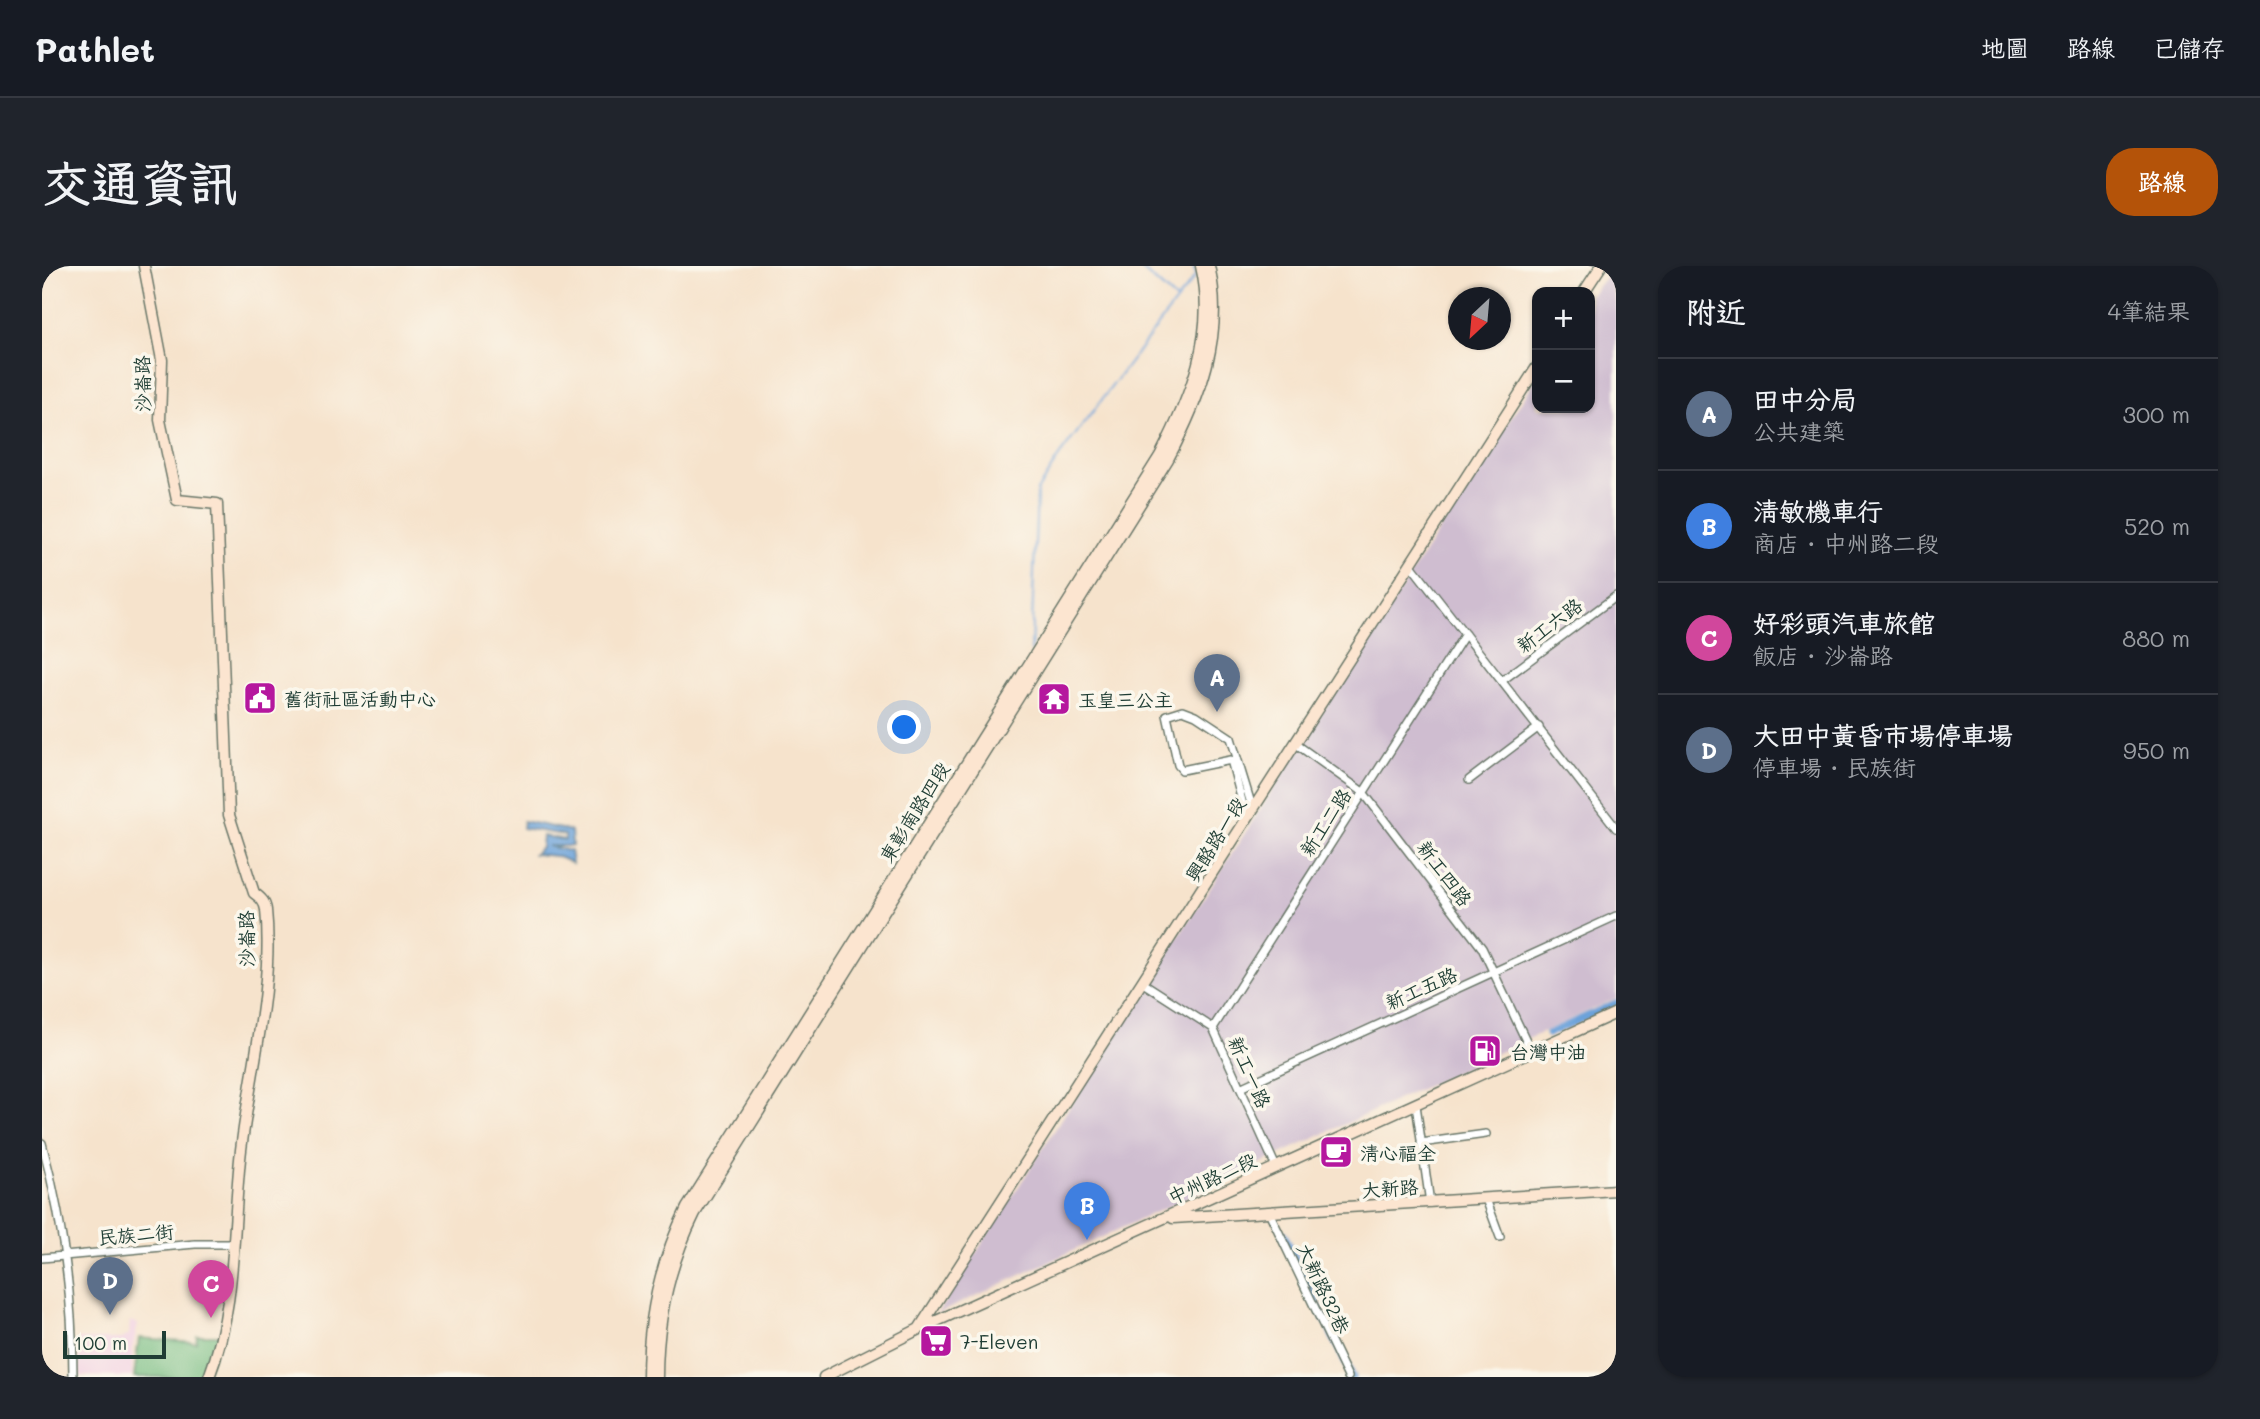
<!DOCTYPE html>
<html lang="zh-TW">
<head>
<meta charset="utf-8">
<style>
	:root { --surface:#171b24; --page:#20242c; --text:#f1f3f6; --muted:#9ea1a6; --line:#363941; --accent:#b45309 }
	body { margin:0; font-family:Mali,"LXGW WenKai TC",sans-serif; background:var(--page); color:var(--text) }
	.controls { position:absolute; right:21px; top:21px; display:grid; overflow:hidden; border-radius:14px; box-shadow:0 2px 5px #0004 }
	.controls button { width:63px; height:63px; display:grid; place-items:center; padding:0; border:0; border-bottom:2px solid var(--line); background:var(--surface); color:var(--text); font:35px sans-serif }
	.compass { position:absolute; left:1406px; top:21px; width:63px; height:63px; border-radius:50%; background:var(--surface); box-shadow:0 2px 5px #0004; rotate:206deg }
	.scale { position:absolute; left:21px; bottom:18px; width:103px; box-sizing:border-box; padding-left:7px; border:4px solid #1f3d34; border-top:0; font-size:19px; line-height:24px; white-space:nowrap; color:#1f3d34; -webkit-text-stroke:5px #fbf7ec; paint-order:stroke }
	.you { position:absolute; left:863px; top:462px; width:24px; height:24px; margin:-18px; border:5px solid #fff; border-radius:50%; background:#1a73e8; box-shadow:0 0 0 10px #1a73e833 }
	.badge { display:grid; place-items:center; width:46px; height:46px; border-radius:50%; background:var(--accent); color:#fff; font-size:23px; font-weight:700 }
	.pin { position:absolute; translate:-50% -58px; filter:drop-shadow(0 2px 4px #0008) }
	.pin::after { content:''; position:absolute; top:37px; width:24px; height:21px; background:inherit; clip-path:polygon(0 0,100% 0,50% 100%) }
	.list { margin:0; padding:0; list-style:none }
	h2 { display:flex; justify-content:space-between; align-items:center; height:91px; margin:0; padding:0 28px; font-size:30px }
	h2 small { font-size:23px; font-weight:400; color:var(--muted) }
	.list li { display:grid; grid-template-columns:46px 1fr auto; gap:21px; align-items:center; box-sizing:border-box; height:112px; padding:0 28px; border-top:2px solid var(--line) }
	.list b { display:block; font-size:26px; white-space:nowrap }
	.list p { margin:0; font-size:23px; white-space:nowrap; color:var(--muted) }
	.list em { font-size:23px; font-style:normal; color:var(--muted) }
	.map { position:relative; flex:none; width:1574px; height:1111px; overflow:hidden; border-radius:28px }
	header { display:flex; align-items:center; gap:42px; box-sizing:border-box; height:98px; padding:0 35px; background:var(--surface); border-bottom:2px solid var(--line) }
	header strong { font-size:33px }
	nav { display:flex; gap:38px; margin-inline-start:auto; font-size:24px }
	.intro { display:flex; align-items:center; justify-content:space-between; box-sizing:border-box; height:168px; padding:0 42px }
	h1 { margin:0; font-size:49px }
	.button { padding:18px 32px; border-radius:28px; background:var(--accent); color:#fff; font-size:24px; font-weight:700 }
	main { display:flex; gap:42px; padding:0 42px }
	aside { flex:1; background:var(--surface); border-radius:28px; box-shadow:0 2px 5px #0004 }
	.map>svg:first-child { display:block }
	.built { fill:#f2cfe2 }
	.industrial { fill:#cfbdd0 }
	.forest { fill:#74bb7f; stroke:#4a7c5a; stroke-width:2 }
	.water { fill:#6ca2da; stroke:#467087; stroke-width:2 }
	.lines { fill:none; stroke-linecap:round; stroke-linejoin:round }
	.stream { stroke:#6ca2da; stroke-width:2 }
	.canal { stroke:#6ca2da; stroke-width:7 }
	.street-casing { stroke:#6a7769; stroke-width:10 }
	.secondary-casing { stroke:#6a7769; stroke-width:13 }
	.street { stroke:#fff; stroke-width:7 }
	.secondary { stroke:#fce5d0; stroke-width:10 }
	.labels { text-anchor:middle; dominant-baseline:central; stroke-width:7; stroke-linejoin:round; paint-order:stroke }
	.street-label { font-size:19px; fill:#1f3d34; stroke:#fbf7ec }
	.poi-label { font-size:19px; fill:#1f3d34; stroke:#fbf7ec; text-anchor:start }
</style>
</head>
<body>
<header>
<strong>Pathlet</strong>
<nav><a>地圖</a><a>路線</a><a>已儲存</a></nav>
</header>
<div class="intro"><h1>交通資訊</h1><a class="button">路線</a></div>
<main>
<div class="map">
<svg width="1574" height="1111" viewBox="0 0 1574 1111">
	<rect width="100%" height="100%" fill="#fbf7ec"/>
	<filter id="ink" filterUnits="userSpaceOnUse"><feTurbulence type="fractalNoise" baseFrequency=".0143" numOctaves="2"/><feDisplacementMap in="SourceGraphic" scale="14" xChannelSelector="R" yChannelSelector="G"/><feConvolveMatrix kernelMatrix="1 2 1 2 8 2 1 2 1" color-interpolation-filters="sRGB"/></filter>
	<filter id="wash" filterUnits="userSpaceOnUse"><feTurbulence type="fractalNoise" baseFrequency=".00686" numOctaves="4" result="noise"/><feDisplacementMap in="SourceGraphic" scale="28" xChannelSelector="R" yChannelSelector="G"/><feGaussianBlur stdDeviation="1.57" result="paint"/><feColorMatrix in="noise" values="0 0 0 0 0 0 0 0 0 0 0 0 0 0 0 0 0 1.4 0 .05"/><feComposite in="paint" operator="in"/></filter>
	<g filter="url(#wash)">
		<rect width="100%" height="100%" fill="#f6e3cc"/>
		<path class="built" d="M88,1055L96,1058L91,1080L90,1111L38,1110L36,1073H80L87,1069Z"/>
		<path class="industrial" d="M1567,7L1574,38V732L895,1048L1495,111V142H1548V30Z"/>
		<path class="forest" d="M155,1069H178L163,1111H92L97,1072L154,1076Z"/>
		<path class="water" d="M481,555L529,565L530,580H505L528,585L530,597L514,590L492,588L499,581L500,570L523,574V569L480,562Z"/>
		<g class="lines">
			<path class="stream" d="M1096,0L1134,34
				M989,385L995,225L1018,189L1154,9L1151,0"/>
			<path class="canal" d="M1506,768L1574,737
				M1242,968L1310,1111"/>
		</g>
	</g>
	<g filter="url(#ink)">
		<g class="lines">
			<defs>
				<path id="street" d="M1573,0L1574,4
					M1369,299L1574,562
					M1461,414L1574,330
					M1254,478L1321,526L1440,682L1489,785
					M1427,514L1497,461
					M1205,554L1189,494L1140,504L1136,499L1125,449L1141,444L1154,449L1189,472L1211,544
					M1101,717L1171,762L1234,901
					M1171,762L1423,368
					M1198,822L1574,650
					M1374,839L1388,937
					M0,877C21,955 31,1031 31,1111
					M1379,877L1444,868
					M1444,933L1458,971
					M1228,948L1306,1111
					M0,992L153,978H190"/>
				<path id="secondary" d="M102,0L120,94L118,154L135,234L175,238L187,549L212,627C219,632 223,636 224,644C232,720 208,807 199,884C190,960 195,1039 167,1111
					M1542,26L1559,0
					M1131,952L1574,924
					M877,1063L1495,101
					M606,1111C606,1051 618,996 645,942L1118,190C1148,132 1175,67 1159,0
					M615,1111C615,1053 627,999 653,947L1126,193C1158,133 1183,69 1167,0
					M782,1111L877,1063L1574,747"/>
			</defs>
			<use href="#street" class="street-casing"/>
			<use href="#secondary" class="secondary-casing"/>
			<use href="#street" class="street"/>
			<use href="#secondary" class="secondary"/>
		</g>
	</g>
	<defs>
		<symbol id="civic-square" viewBox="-11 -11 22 22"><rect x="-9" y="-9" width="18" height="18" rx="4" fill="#b5179e" stroke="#fbf7ec"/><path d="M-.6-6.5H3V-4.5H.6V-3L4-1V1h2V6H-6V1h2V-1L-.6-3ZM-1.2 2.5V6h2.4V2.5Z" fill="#fff"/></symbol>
		<symbol id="temple-square" viewBox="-11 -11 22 22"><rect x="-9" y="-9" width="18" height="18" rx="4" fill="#b5179e" stroke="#fbf7ec"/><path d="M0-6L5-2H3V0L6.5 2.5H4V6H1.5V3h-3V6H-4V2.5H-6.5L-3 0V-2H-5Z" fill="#fff"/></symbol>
		<symbol id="fuel-square" viewBox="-11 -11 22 22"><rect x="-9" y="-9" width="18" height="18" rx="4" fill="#b5179e" stroke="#fbf7ec"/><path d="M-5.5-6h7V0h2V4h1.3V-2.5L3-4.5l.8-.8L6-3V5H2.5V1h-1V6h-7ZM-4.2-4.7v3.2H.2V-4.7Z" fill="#fff"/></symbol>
		<symbol id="cafe-square" viewBox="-11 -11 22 22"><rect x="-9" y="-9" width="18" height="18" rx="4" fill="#b5179e" stroke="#fbf7ec"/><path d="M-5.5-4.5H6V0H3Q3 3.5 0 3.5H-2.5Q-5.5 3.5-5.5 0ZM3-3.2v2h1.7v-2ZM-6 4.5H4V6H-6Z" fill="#fff"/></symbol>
		<symbol id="supermarket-square" viewBox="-11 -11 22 22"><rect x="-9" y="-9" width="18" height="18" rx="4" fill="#b5179e" stroke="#fbf7ec"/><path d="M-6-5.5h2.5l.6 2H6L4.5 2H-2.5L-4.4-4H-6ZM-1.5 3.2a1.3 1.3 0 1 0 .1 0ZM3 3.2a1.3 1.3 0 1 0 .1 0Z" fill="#fff"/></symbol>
	</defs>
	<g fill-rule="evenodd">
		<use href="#civic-square" x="199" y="413" width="38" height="38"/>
		<use href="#temple-square" x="993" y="414" width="38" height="38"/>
		<use href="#fuel-square" x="1424" y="766" width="38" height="38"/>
		<use href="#cafe-square" x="1275" y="867" width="38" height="38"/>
		<use href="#supermarket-square" x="875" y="1056" width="38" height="38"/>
	</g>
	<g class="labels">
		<g class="street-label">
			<text transform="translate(100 118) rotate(-91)">沙崙路</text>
			<text transform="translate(1507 359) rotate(-37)">新工六路</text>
			<text transform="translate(872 546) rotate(-58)">東彰南路四段</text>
			<text transform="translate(1283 556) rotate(-57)">新工二路</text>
			<text transform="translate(1173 573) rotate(-58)">興酪路一段</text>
			<text transform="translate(1403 607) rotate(53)">新工四路</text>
			<text transform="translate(204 673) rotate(-91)">沙崙路</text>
			<text transform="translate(1379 722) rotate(-24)">新工五路</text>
			<text transform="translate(1208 806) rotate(66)">新工一路</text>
			<text transform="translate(1170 912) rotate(-25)">中州路二段</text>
			<text transform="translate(1348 922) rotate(-4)">大新路</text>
			<text transform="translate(94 968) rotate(-5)">民族二街</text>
			<text transform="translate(1282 1022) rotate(65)">大新路32巷</text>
		</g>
		<g class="poi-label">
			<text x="242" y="432">舊街社區活動中心</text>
			<text x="1036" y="433">玉皇三公主</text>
			<text x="1468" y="785">台灣中油</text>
			<text x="1318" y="886">清心福全</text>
			<text x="918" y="1075">7-Eleven</text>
		</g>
	</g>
</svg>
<div class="controls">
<button>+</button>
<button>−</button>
</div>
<svg class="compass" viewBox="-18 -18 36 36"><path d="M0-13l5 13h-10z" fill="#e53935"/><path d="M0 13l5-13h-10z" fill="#9ea1a6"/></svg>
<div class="scale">100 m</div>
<div class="you"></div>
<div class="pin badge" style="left:1175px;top:446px;background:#5c6f8a">A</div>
<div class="pin badge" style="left:1045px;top:974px;background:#3f7fe0">B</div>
<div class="pin badge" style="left:169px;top:1052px;background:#d1479c">C</div>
<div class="pin badge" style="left:68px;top:1049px;background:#5c6f8a">D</div>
</div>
<aside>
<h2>附近<small>4筆結果</small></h2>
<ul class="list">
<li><span class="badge" style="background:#5c6f8a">A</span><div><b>田中分局</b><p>公共建築</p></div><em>300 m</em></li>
<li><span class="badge" style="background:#3f7fe0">B</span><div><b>清敏機車行</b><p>商店 · 中州路二段</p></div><em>520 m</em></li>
<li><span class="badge" style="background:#d1479c">C</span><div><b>好彩頭汽車旅館</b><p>飯店 · 沙崙路</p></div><em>880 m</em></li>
<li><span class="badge" style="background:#5c6f8a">D</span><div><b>大田中黃昏市場停車場</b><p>停車場 · 民族街</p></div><em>950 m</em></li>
</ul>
</aside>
</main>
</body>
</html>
